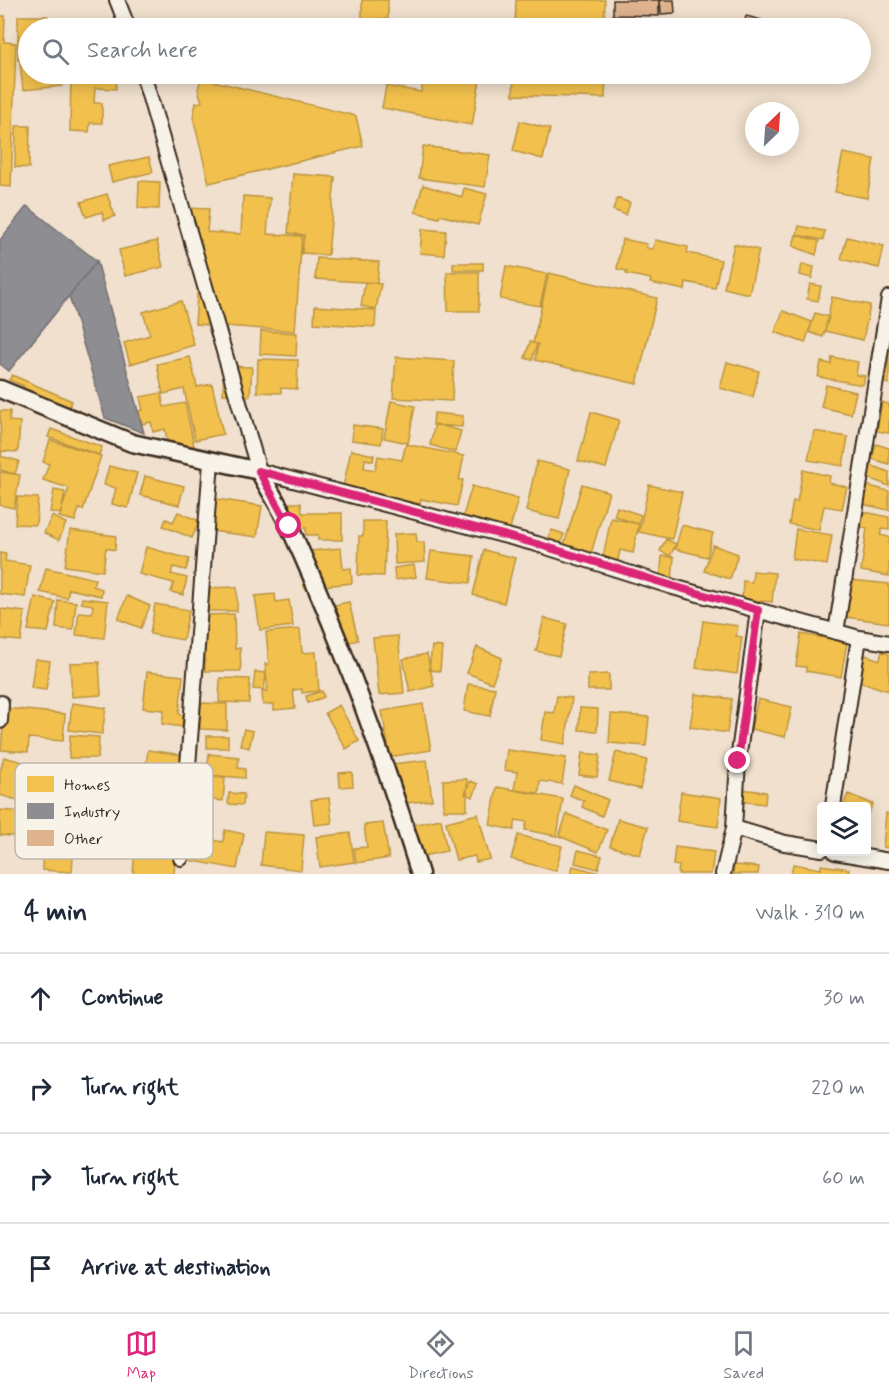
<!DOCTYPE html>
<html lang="en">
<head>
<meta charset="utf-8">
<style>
	:root { --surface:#fff; --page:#f2f2f3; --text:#1f2937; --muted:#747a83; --line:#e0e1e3; --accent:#db2777 }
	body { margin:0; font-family:Mynerve,sans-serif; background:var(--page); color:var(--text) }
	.controls { position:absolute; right:18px; bottom:18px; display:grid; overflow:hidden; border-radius:6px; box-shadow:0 3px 15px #0003 }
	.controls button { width:54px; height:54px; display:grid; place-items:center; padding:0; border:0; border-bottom:2px solid var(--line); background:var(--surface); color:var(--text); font:30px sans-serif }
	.compass { position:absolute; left:745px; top:102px; width:54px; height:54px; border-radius:50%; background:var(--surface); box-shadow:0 3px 15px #0003; rotate:25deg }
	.stop { position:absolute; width:18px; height:18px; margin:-14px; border:4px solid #db2777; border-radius:50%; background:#fff }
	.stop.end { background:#db2777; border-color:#fff; box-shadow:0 2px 6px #0008 }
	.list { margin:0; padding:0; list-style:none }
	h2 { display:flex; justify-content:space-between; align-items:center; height:78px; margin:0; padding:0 24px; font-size:26px }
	h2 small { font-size:20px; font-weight:400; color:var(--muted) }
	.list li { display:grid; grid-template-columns:39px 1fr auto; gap:18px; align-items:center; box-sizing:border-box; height:90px; padding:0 24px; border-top:2px solid var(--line) }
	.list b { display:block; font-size:22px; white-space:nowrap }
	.list em { font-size:20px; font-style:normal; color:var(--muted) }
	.icon { flex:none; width:33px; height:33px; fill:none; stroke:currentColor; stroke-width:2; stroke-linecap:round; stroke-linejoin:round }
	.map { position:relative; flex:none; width:889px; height:874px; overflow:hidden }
	.search { position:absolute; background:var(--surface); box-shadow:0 3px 15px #0003; left:18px; right:18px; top:18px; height:66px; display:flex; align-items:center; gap:15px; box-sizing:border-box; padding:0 21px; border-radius:33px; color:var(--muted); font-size:22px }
	.sheet { height:438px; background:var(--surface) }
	nav { display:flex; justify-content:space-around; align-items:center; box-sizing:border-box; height:84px; border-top:2px solid var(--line); background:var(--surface); font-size:16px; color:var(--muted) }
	nav a { display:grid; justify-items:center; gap:3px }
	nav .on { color:var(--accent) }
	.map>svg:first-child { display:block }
	.homes { fill:#f2c14e; stroke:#bb9440; stroke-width:1.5 }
	.industry { fill:#8d8d92; stroke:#746f6f; stroke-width:1.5 }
	.building { fill:#deb38e; stroke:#3b2a1e; stroke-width:1.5 }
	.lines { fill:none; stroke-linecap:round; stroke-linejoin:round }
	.minor-casing { stroke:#3b2a1e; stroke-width:18 }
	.tertiary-casing { stroke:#3b2a1e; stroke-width:21 }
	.minor { stroke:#f7f3e8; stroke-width:14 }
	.tertiary { stroke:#f7f3e8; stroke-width:16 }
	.route { stroke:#db2777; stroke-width:8 }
	.key { fill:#f7f3e8; stroke:#bfb7ab; stroke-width:1.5 }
	.key-label { font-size:16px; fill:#3b2a1e }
</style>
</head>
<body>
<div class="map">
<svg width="889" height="874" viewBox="0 0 889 874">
	<rect width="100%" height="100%" fill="#f0e0cd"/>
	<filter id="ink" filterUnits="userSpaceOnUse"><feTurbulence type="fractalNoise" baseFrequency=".0167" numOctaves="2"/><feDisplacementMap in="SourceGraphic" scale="12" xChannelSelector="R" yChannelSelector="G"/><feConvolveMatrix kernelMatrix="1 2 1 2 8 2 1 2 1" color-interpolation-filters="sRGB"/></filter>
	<g filter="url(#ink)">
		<path class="homes" d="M362,0H388V19H362Z
			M516,0H605L604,28H515Z
			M0,16H5L4,42L16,43L11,187L0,186Z
			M18,16H48V28H28V60H18Z
			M353,23H385V28H353Z
			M28,61V74H61L62,86L23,90L20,62Z
			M71,74H116V89L95,88L94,103H102V123H90L89,132L70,131Z
			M425,74H481L472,125L382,108L386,86L421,92Z
			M514,74H603V76H606L605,98L513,95Z
			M201,78L356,116L363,146L209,183L193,117L196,103L202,102L198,89Z
			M520,121L550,129L543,159L513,151Z
			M16,126H30L29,168L15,167Z
			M423,146L490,155L485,187L419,178Z
			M843,153L874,159L867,198L835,192Z
			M149,157L153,172L112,182L108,166Z
			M293,174L335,177L328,255L302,253L304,235L288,233Z
			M139,181L160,182L159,209L138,208Z
			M423,185L462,197L464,188L487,194L478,225L440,215L439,218L415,212Z
			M107,194L115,216L104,220L102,212L86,217L81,202Z
			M243,196L270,198L267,234L302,236L295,331L195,324L201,239L185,238L187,208L209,209L207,232L241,234Z
			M617,198L630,203L626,215L613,210Z
			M799,226L825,231L823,240L797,235Z
			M422,229L446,231L444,255L420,253Z
			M796,235L819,241L816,255L793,246Z
			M847,237L884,246L879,268L841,259Z
			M622,239L647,244L646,248L653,249L655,240L688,247L687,253L721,260L715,288L686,282L685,290L650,283L651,279L626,274L627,271L617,269Z
			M157,241L163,267L125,276L119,250Z
			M734,244L759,250L749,294L724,288Z
			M317,258L379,262L377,283L315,279Z
			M453,263H483V270H453Z
			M802,264L814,267L812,278L800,275Z
			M506,266L547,274L540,306L500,299Z
			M447,272H479V311H448Z
			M549,273L657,298L637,384L535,360L538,344L533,343Z
			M365,282L381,284L376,309L361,306Z
			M810,284L821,286L818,301L807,299Z
			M832,297L870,305L863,340L825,331Z
			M181,301L194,345L130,364L124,343L150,335L143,312Z
			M315,306L376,310L375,327L314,323Z
			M783,311L812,322L805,343L775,332Z
			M815,313L829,317L823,337L809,332Z
			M261,331L297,333L296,356L260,354Z
			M530,342L537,344L532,360L525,358Z
			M889,348V384L882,382Z
			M190,357L197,387L212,384L223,434L195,440L184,389L163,394L157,364Z
			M396,357L454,361L452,401L393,398Z
			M832,357L858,362L856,375L865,376L863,385L818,377L821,362L831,364Z
			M258,359L298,360L297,389L281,388V393L257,392Z
			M727,362L759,371L753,397L720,388Z
			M224,366L252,367L250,396L223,394Z
			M12,375L72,401L66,414L17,402L24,386L9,380Z
			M826,385L856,392L851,414L821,407Z
			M161,393L164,407L185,403L194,446L169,451L165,429L153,432L151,422L142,424L139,411L143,410L140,397Z
			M391,401L415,406L408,443L384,438Z
			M882,402L889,404V433L877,431Z
			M0,411H10L9,421L20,422L18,452L2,451L1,456Z
			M591,412L619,420L606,468L578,461Z
			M434,413L463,416L462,427L433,425Z
			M435,424L461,431L455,452L430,445Z
			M353,425L383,429L381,444L352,440Z
			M51,429L102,447L99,455L48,437Z
			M814,431L848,437L843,466L808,460Z
			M50,440L101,456L83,510L79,509L75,521L59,517L69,488L43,480L49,464L43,462Z
			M406,444L464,456L459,480H463L457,506L421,499L420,504L372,494L342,492L351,450L374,455L373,461L365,459L364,468L375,470L378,456L402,460Z
			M876,444L889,448V464L872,459Z
			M0,456L19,461L15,474L0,470Z
			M537,461L570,469L559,519L526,511Z
			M870,465L889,472V486L866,477Z
			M109,466L137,473L128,508L112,504L116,488L104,485Z
			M803,470L830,476L829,483L847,487L842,509L824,506L819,530L789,524L793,501L797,502Z
			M0,472L20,475L14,508L0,505Z
			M145,476L184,486L179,505L140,495Z
			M582,484L609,492L590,557L563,549Z
			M649,485L682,492L672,539L639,532Z
			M865,485L889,491V510L861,504Z
			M472,486L518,499L510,529L463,516Z
			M54,490L65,492L61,514L50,512Z
			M17,497L38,498L36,525L15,524Z
			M216,499L262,506L257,537L212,531Z
			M289,503H301L302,513H342V540H318V535H306V528H299L300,541L289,524Z
			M617,507L641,515L638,524L614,516Z
			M860,511L889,517V530L882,529L880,535L889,537V576L861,571L867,528L857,526Z
			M178,512L199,521L192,538L163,526L166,519L173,522Z
			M52,516L66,523L59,540L44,533Z
			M611,518L639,524L633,553L620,550L617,565L602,562Z
			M363,521H386L384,576L358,575L359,536H363Z
			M682,525L713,533L707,557L675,549Z
			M796,529L832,535L827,565L792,559Z
			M70,530L116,536L115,550L106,548L103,571L65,566Z
			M552,530L564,534L560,546L547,542Z
			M416,533L417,542H424L425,562L395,564L394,534Z
			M666,539L676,544L670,556L660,551Z
			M713,545L738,554L730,579L704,571Z
			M146,547L189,559L186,570L173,567L171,574L187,578L183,595L171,592L174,583L139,574Z
			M341,548L343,569L351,568L352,583L304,588L300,552Z
			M484,550L515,558L504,603L473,595Z
			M431,551L474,556L470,583L427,578Z
			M0,553L6,554L5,561L30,565L25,597L0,594Z
			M662,556L674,557L672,580L660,579Z
			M414,565L416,577L395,580L394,568Z
			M46,568L95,579L93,586L102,589L101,596L69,589L67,598L40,592Z
			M753,571L775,573L772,602L742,599L743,581L752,582Z
			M850,580L889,584V623L846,617Z
			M237,587V611H204V588Z
			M275,594L276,602L289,600L293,626L260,630L255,596Z
			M127,596L150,606L141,628L118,619Z
			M35,597L55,602L48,632L28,630Z
			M82,598L108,601L104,638L76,635L79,612L92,613L93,605L81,603Z
			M58,600L76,602L73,630L56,628Z
			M349,602L358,640L330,647L321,608Z
			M155,604L189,610L183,640L150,634Z
			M1,609L25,612L21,641L0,639Z
			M234,614L235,649L240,648L241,671H205L204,615Z
			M544,618L567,624L559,656L536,651Z
			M703,621L738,626L736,636L742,637L737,674L696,668Z
			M300,629L302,653L316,652L319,691L302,693V689L293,690L295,708L274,710V704L263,705L262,692L268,691L265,664H269L266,632Z
			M801,634L847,642L841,677L806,671V667L796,666Z
			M398,636L404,693L379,695L373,638Z
			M432,646L442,647L440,671L429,670Z
			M477,647L502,658L492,683L467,673Z
			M882,651L889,654V691L857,681L865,655L880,660Z
			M427,654L434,686L410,692L403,659Z
			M35,659L50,661L46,690L31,688Z
			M99,662L101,695L72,697L70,663Z
			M147,672L183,676L179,714L183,715L182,727L162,724L164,710L143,708Z
			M255,672L266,673L264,690L253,689Z
			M609,674V690H588V675Z
			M220,678L250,679L249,703L219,702Z
			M468,684L495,688L490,716L464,711Z
			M322,691L324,697L308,703L306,696Z
			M695,694L732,699L727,733L690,727Z
			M557,696L572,698L565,744L541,740L545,712L554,713Z
			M758,699L792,707L785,737L751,729Z
			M72,703L106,708L102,734L69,730Z
			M201,703L227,704V730L200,729Z
			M423,704L431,750L390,757L382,711Z
			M339,705L359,741L346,749L325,713Z
			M5,708L65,714L63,741L29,738L28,752L1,750Z
			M580,708L598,709L597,731L579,730Z
			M611,714L649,717L646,746L609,743Z
			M244,729L253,731L249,748L240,745Z
			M70,735L99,737L98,758H69Z
			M207,736H228V748H207Z
			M148,750L183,755L181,771L172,770L170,786L144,782Z
			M507,750L566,758L562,784L540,781L539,793L514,790L517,772L504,770Z
			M616,752L647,760L640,789L609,781Z
			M582,753L600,755L597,777L579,775Z
			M209,754L239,757L238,768L245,769V778L207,775Z
			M4,757L30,764L20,801L0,795V772Z
			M427,760L432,800L397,804L392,764Z
			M352,772L353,786L340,787L339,773Z
			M209,777L225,778L223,801L206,799Z
			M467,779V810H444L443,780Z
			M470,781L478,784L473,797L465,794Z
			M574,785L608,800L602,816L582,807L584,801L570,795Z
			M497,787L563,799L557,836L525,830L527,822L516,820L514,830L490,825Z
			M740,789L766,792L765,804L738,801Z
			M681,792L721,798L718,827L677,821Z
			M229,793L244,794L243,805L228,804Z
			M848,794L873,804L866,819V806H843Z
			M329,798L332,823L314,825L311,800Z
			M0,810L35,813L32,849L22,848L23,837L0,835Z
			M886,813L889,814V848L883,847Z
			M478,814L490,859L476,862L475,856L456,860L446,822Z
			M567,814L607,830L598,852L559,836Z
			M441,819L447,851L417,857L411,825Z
			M618,819L648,827L640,855L610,846Z
			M137,820L168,822L167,843L176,844L174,874H133Z
			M383,823L389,858L356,863L354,848L367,847L364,825Z
			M225,830L244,834L237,869L188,860L193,836L223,842Z
			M264,832L304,835L301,870L261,865Z
			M350,833L354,862L320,867L316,837Z
			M518,835L562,846L556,871L511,859Z
			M43,841L74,842L72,872L42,870Z
			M675,847L714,852L711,874H678L679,866L673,865Z
			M578,850L602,856L598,869L575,863Z
			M793,864L821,869V865L849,869L848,874H791Z
			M734,865L759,867L758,874H733Z
			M573,866L600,873V874H571Z"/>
		<path class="industry" d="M27,206L97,261L9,371L0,364V240Z
			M97,261L144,433L105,418L69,296Z"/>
		<path class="building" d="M613,0H659V16L613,15Z
			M660,0H674L675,13L661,14Z
			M746,16L762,20L760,28H743Z"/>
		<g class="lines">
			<defs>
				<path id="minor" d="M117,0L128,28
					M143,74L259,471L537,544L673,587L859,638L889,643
					M758,610L738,761L734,828L785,843L822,849
					M836,632L889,298
					M0,721L1,703
					M833,806L859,638
					M835,852L889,861
					M181,858L211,462
					M723,874L734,828"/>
				<path id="tertiary" d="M0,389L132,443L259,471C269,490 281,508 290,528C342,640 383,756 420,874"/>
			</defs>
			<use href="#minor" class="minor-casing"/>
			<use href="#tertiary" class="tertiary-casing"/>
			<use href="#minor" class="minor"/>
			<use href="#tertiary" class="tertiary"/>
		</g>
	</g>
	<g class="lines" filter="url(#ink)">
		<path class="route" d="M289,526L259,471L537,544L673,586L758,610L738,761"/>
	</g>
	<rect x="15" y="763" width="198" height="96" rx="9" class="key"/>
	<rect x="27" y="776" width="27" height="16" fill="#f2c14e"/>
	<rect x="27" y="803" width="27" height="16" fill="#8d8d92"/>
	<rect x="27" y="830" width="27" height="16" fill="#deb38e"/>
	<g class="key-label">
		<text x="64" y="790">Homes</text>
		<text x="64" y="817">Industry</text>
		<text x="64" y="844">Other</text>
	</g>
</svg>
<div class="controls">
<button><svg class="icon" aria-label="layers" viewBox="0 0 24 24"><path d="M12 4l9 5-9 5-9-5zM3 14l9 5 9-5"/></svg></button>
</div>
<svg class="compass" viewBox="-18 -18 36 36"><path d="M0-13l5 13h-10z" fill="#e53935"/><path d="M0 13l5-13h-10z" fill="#747a83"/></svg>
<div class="stop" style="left:289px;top:526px"></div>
<div class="stop end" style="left:738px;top:761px"></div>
<div class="search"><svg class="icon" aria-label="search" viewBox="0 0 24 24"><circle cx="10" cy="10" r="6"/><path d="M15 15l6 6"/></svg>Search here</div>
</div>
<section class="sheet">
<h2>4 min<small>Walk · 310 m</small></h2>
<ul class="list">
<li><svg class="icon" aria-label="ahead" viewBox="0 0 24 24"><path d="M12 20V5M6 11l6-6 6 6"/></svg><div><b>Continue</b></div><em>30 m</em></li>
<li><svg class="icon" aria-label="right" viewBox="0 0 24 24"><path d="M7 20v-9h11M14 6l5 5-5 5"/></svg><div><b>Turn right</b></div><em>220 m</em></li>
<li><svg class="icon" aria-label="right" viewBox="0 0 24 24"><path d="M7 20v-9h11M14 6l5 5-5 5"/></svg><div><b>Turn right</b></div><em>60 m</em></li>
<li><svg class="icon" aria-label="arrive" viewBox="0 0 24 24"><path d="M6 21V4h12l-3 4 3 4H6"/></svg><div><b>Arrive at destination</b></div></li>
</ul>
</section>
<nav>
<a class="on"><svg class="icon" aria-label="map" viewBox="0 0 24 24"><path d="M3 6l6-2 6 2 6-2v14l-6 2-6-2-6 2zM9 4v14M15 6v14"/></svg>Map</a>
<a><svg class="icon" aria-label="directions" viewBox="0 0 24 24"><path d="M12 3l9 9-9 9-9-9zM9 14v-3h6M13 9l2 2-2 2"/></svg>Directions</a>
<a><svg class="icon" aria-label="saved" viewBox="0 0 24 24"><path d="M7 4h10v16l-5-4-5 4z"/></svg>Saved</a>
</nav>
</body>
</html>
